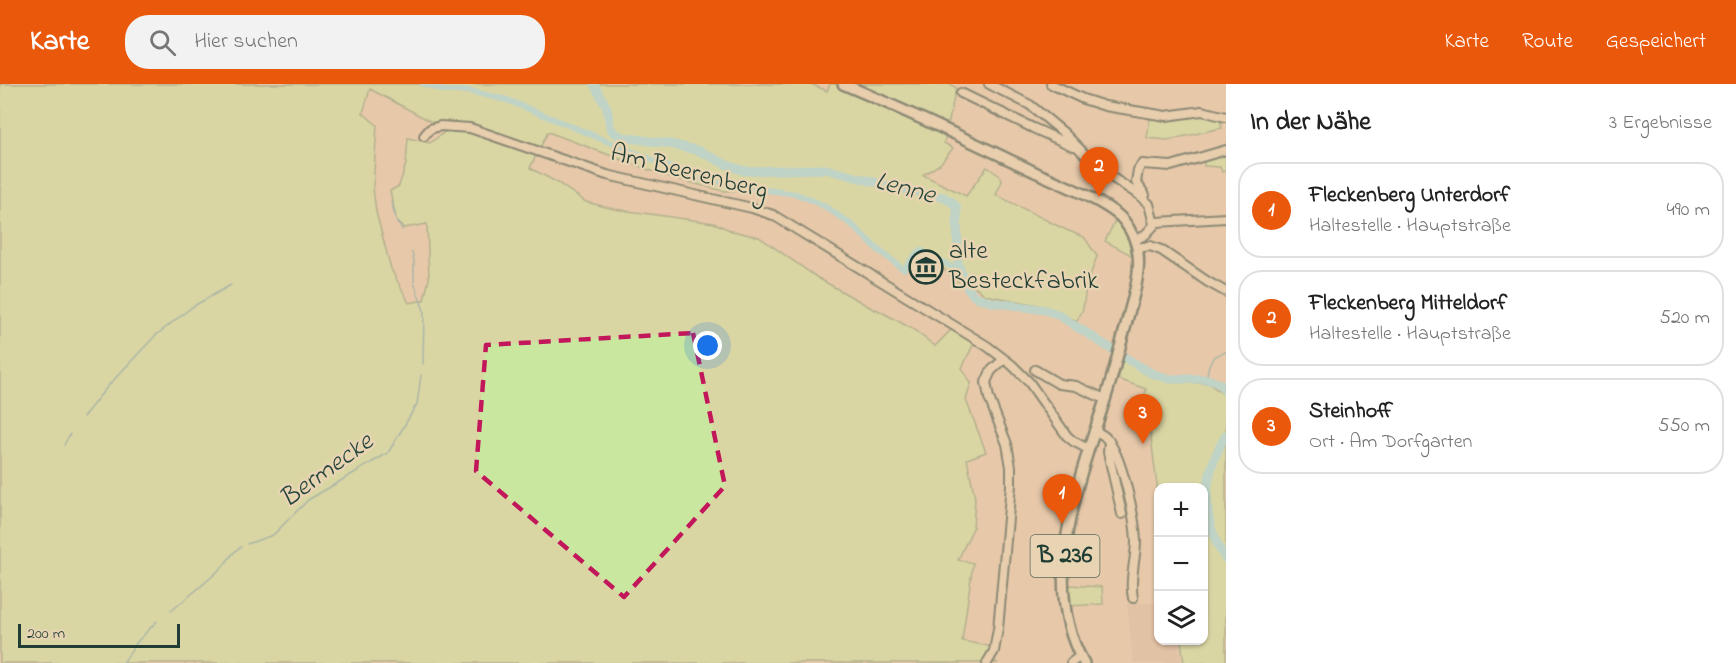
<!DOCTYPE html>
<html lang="de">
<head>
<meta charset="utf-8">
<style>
	:root { --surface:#fff; --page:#f2f2f2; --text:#222; --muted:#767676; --line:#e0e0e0; --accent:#ea580c }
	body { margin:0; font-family:"Indie Flower",sans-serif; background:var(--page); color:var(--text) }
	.controls { position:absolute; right:18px; bottom:18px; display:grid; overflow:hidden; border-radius:12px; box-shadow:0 2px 4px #0004 }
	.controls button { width:54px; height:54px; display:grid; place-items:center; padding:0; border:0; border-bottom:2px solid var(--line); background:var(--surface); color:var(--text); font:30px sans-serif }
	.scale { position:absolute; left:18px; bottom:15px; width:162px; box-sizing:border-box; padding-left:6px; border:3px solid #1f3d34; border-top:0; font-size:16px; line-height:21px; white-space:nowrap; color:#1f3d34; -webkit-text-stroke:4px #e8d4b2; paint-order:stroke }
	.you { position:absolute; left:708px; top:262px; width:21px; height:21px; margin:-15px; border:4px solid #fff; border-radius:50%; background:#1a73e8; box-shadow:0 0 0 9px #1a73e833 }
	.badge { display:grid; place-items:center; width:39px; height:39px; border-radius:50%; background:var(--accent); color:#fff; font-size:20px; font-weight:700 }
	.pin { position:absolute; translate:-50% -50px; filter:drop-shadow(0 2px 3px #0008) }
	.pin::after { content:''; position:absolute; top:32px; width:21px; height:18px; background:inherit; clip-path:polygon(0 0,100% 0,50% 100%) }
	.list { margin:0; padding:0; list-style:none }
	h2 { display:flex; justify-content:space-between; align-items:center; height:78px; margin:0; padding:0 24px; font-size:26px }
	h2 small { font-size:20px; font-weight:400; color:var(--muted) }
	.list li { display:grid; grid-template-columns:39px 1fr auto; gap:18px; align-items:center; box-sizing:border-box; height:96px; margin:0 12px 12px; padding:0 12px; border:2px solid var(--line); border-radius:24px }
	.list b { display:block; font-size:22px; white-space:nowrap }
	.list p { margin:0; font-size:20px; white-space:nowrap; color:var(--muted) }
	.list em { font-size:20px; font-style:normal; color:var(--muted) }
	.icon { flex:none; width:33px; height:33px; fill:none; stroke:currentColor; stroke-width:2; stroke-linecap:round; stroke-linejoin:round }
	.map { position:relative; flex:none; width:1226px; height:579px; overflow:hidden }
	header { display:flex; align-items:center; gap:36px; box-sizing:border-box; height:84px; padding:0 30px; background:var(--accent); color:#fff }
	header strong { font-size:28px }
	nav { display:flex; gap:33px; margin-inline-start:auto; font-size:21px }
	.search { width:420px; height:54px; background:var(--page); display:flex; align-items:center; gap:15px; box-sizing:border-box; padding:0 21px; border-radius:24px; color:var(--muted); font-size:22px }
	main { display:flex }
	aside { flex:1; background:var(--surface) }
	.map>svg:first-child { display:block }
	.built { fill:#dcbba0 }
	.green { fill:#c9e79e; stroke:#749269; stroke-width:1.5; fill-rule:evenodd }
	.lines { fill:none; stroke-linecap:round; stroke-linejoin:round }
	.stream { stroke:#629ea1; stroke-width:1.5 }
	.canal { stroke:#8edfe9; stroke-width:6 }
	.river { stroke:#8edfe9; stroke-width:9 }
	.minor-casing { stroke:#1f3d34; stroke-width:12 }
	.major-casing { stroke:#1f3d34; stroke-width:14 }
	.minor { stroke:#e8d4b2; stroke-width:8 }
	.major { stroke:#e8d4b2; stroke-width:9 }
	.marked { fill:none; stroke:#c2185b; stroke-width:4.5; stroke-dasharray:12 8; stroke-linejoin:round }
	.labels { text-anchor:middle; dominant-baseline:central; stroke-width:5; stroke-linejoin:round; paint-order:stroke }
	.shield { fill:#e8d4b2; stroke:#5b6a5a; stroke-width:1.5 }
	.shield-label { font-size:24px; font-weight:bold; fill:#1f3d34 }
	.street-label { font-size:26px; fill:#1f3d34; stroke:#e8d4b2 }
	.poi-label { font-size:26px; fill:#1f3d34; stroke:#e8d4b2; text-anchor:start }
	.water-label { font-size:27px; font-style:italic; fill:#25453d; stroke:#e8d4b2 }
</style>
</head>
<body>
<header>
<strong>Karte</strong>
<div class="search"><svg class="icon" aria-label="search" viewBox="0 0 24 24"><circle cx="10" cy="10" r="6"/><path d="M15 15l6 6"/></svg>Hier suchen</div>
<nav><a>Karte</a><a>Route</a><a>Gespeichert</a></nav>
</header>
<main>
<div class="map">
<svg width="1226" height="579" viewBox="0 0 1226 579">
	<rect width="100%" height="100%" fill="#e7c9aa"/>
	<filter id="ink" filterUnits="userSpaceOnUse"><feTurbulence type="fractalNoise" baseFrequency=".0167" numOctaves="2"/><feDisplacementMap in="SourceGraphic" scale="12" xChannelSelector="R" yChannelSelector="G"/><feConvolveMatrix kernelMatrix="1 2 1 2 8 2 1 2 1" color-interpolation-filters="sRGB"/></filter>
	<g filter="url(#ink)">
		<path class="built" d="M1127,519H1158V556L1178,557L1182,579H1133Z"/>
		<path class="green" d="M0,0H811L827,7L830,0H950L956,4L944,59L953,64L940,80L923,91L966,112L987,83L1000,92L1002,97L996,111L1064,145L1084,153L1097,172L1086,203L1083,225L1077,237L1038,221L985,211L977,204L955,196L931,172L923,167L918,168L904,185L877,165L852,141L824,122L809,115L796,110L756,105L724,107L692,99L660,90L548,48L530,84L558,99L586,118L614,125L714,139L732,147L759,153L818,194L875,226L876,225L914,246L935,262L953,244L975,257L962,284L971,299L966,316L986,368L967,375L975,414L973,444L958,476L973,479L962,557L993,563L991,576L998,579H0ZM370,5L447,46L430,59L408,54L406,80L399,102L390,107L397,138L404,144L427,140L429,195L424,216L409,219L391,185L376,128L373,104L377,41L363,29Z
			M1202,30L1220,35L1222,44L1168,56L1147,54L1150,35L1165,36Z
			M1226,69V87L1222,88L1220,83L1204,82V75Z
			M1116,135L1127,153L1133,172L1105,157Z
			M1123,275L1151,292L1170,298L1208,299L1226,312V579H1184L1181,557L1204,556V404H1158V446H1156L1157,401L1149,338L1141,330L1146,305L1118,295Z
			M1068,501L1102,503L1103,520L1069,522Z"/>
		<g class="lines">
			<path class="stream" d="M391,117L397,139L403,146
				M412,168L414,177V198L424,227L423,280
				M1207,295C1207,281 1211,271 1226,268
				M83,333L107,303L155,252L192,223L231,201
				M64,361L70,350
				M247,460L273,451L308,416L388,369L417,320L421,291
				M171,527C188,513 206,499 222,483C229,477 232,467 241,463
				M123,579L137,558L157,537"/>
			<path class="canal" d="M423,0L445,7H469L507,16L699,95L743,103L796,110L809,115L824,122L852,141L877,165L902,184L904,185L918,168L921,166L957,186L963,191"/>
			<path class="river" d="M594,0L607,24L610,42L613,48L622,53L670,60L700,67L727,81L744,87L825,85L897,104L943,113L952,118L957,124L958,180L967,203L974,212L991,218L1045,226L1057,230L1122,272L1153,290L1170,295H1207L1220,300L1226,308
				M1226,351C1208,381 1202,412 1212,446C1215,455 1219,467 1226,475"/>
			<defs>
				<path id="minor" d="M989,0L1030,21L1064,49L1099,85L1139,111L1149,120L1154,140
					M1051,0L1083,15L1105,22L1166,32L1202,27L1226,33
					M961,9L1033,44L1073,62
					M424,52L430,45L440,42L470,44L607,91L752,124L773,131L987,262L1012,281L1029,298L1067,352L1073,357L1088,365
					M1145,111L1136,98L1138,86L1142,80L1171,82L1226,66
					M1135,156L1145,151L1157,138L1226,134
					M1137,164L1150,162L1161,166L1208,198L1226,208
					M1035,286L1059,300L1076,302L1105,315
					M1094,347C1099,349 1103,350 1106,354C1122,370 1135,434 1136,457C1136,476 1129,495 1133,514
					M1109,357L1108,368L1122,430
					M987,579L994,567L998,545L1011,401V383L1007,360L989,314L986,298L991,287L1004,275
					M1071,579L1080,572"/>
				<path id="major" d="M843,0C909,28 973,58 1037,89C1059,99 1111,120 1124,137C1131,146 1137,159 1138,170C1141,193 1131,219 1126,241C1119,266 1113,291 1105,316C1079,395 1038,500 1084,579"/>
			</defs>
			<use href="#minor" class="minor-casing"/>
			<use href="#major" class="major-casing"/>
			<use href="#minor" class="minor"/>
			<use href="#major" class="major"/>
		</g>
	</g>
	<path d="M0 0H1226V579H0ZM693,249L725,402L624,513L476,387L486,261Z" fill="#e7c9aa" fill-opacity=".55" fill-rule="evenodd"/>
	<path class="marked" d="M693,249L725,402L624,513L476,387L486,261Z"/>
	<defs>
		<symbol id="museum-ring" viewBox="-11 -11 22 22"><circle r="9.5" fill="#e8d4b2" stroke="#1f3d34" stroke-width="1.5"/><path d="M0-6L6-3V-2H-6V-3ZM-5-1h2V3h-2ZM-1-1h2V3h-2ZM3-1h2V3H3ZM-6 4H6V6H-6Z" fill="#1f3d34"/></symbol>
	</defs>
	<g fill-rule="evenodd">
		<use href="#museum-ring" x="907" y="164" width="38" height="38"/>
	</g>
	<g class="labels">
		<rect class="shield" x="1030.5" y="451" width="69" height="42" rx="4.5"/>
		<g class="shield-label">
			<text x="1065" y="472">B 236</text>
		</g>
		<g class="street-label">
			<text transform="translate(689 89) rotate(14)">Am Beerenberg</text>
		</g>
		<g class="poi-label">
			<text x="949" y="168">alte<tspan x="949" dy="30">Besteckfabrik</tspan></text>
		</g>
		<g class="water-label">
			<text transform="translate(905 105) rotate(15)">Lenne</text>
			<text transform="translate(327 387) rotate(-36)">Bermecke</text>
		</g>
	</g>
</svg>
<div class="controls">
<button>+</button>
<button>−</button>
<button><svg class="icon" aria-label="layers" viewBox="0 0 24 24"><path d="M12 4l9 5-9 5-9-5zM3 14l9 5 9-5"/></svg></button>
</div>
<div class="scale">200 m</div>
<div class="you"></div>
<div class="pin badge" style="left:1062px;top:440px">1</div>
<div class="pin badge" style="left:1099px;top:113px">2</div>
<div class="pin badge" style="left:1143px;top:360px">3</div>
</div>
<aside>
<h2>In der Nähe<small>3 Ergebnisse</small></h2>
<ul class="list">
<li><span class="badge">1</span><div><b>Fleckenberg Unterdorf</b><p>Haltestelle · Hauptstraße</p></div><em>490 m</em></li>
<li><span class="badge">2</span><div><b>Fleckenberg Mitteldorf</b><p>Haltestelle · Hauptstraße</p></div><em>520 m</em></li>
<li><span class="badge">3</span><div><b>Steinhoff</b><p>Ort · Am Dorfgarten</p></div><em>550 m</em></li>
</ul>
</aside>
</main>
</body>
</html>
